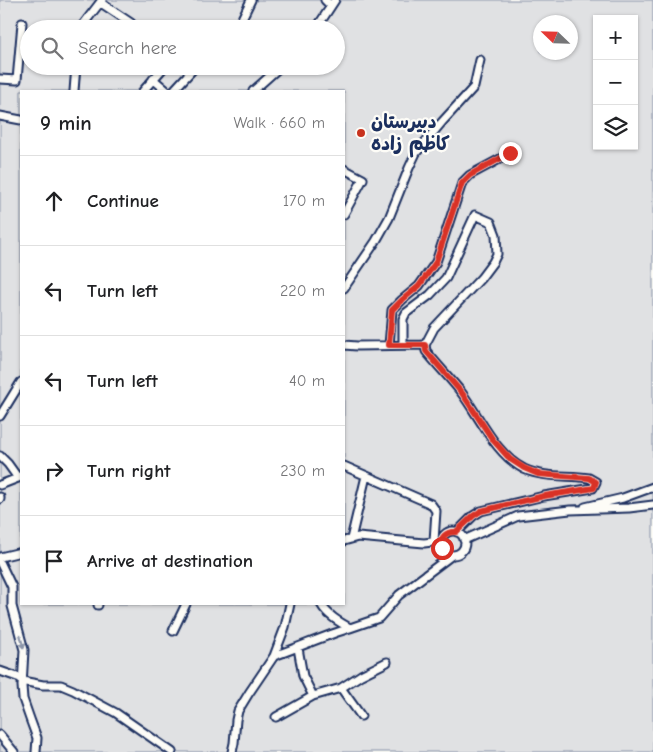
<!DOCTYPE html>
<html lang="en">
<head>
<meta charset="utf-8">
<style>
	:root { --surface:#fff; --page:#f2f2f2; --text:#202124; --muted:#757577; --line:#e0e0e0 }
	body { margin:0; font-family:"Comic Neue","Playpen Sans Arabic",sans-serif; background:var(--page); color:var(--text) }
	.controls { position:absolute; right:15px; top:15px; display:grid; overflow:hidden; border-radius:0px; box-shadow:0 1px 4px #0004 }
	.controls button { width:45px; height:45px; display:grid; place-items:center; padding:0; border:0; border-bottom:1px solid var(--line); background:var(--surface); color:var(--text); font:25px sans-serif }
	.compass { position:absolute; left:533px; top:15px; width:45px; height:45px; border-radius:50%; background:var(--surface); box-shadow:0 1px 4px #0004; rotate:293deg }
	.stop { position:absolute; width:15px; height:15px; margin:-11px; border:4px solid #d93025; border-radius:50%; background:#fff }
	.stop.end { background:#d93025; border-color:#fff; box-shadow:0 1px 5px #0008 }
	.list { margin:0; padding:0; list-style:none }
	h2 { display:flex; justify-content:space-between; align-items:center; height:65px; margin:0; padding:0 20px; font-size:21px }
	h2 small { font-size:16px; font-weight:400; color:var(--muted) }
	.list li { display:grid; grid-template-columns:32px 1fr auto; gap:15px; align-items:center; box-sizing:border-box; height:90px; padding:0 20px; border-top:1px solid var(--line) }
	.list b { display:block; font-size:19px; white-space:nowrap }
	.list em { font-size:16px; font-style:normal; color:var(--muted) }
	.icon { flex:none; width:28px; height:28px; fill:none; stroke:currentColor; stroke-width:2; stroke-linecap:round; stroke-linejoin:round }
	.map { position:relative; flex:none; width:653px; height:752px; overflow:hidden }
	.search { position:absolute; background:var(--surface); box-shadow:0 1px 4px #0004; left:20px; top:20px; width:325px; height:55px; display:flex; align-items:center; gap:12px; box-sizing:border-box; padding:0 18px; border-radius:28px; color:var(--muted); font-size:19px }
	.panel { position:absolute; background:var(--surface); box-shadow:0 1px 4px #0004; left:20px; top:90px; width:325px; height:515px; border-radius:0px }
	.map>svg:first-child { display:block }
	.green { fill:#e0e1e3; stroke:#7e88a0; fill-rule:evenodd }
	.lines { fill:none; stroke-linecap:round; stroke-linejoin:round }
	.minor-casing { stroke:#1b2f5e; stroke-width:11 }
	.minor { stroke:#fdfcf7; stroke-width:7 }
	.oneway { fill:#8c96aa }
	.route { stroke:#d93025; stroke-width:6 }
	.poi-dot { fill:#c8321e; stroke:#fdfcf7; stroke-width:2 }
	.labels { text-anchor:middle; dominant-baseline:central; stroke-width:4.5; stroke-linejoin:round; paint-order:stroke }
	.poi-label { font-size:19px; font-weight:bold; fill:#1b2f5e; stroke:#fdfcf7; text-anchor:start }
</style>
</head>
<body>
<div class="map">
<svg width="653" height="752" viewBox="0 0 653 752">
	<rect width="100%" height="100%" fill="#fdfcf7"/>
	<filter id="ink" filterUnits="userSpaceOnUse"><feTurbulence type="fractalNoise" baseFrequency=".02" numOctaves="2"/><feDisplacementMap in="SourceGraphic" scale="10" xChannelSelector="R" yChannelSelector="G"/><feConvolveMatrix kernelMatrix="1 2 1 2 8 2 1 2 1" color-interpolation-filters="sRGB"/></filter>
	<g filter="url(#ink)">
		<path class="green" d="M0,0H653V752H0ZM597,19H634V146H597ZM540,22H570V52H540ZM29,29H336V66H29ZM21,91H344V604H21Z"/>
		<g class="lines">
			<defs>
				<path id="minor" d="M325,0L331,6
					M101,3L131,23
					M81,29L82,26L102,0
					M237,29L251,0
					M316,29L335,0
					M0,79L17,80L22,23
					M153,79L167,91
					M74,91L76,66
					M143,91L165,66
					M173,91L196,66
					M253,91L281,66
					M0,116L21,120
					M344,169L363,179L344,214
					M344,288L376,241L389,218L409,168L416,153L442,122L474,87L480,60
					M344,345L357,346L425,345
					M389,345L392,310L402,300L419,286L436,262L462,183L470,175L511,153
					M403,345V319L406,313L430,295L446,278L475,215L491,222L496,235L497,254L493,262L481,278L434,328L425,345L426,351C437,365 450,378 461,392C480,417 495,454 524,469C544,478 567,475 589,478L596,482L593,488L544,496L481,511L473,516L457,532
					M0,416L21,382
					M0,456L8,464L18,478L21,476
					M344,466L431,504L436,511L434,541
					M0,485L18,478
					M0,497V499
					M585,507L623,498L653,487
					M441 543a12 12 0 1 1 24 0a12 12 0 1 1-24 0Z
					M351,539L366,476
					M464,540L518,516L570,510L629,508L653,505
					M344,541L358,537L424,543L441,541
					M0,557L21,552
					M0,562L12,587V606L24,650L22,686L23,699L30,719L37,738L36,752
					M321,604C327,615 339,622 350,628L379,618L399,595L452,555
					M98,605V604
					M173,631L186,604
					M298,648L303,676L313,696L341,688L361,716
					M274,656C300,647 324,636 350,628
					M0,671L23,679
					M22,681L43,685H61L73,690L116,713L172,752
					M341,688L361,675L387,662
					M276,717L313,696
					M0,735L14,752
					M232,752L234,743L236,720L238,711L249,693L274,656L285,627L290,604"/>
			</defs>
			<use href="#minor" class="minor-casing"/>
			<use href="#minor" class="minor"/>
		</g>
		<defs><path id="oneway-solid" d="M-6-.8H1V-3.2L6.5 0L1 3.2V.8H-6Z" transform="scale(1.25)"/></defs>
		<use class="oneway" href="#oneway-solid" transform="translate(22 642) rotate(75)"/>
	</g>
	<g class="lines" filter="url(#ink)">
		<path class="route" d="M442,548C439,538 446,531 456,532L473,516L481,511L544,496L594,488L596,482L589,478L538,474L524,468L510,459L493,440L462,393L426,351L425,345H389L392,310L402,300L419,286L436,262L462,183L470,175L510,153"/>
	</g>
	<circle class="poi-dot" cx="361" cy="133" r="5"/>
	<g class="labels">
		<g class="poi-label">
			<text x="371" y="122">دبیرستان<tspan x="371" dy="22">کاظم زاده</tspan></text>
		</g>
	</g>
</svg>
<div class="controls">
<button>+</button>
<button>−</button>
<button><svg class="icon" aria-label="layers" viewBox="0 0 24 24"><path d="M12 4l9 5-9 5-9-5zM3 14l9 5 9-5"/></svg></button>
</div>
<svg class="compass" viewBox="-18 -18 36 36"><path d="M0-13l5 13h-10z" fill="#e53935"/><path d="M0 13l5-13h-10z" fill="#757577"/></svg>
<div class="stop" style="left:442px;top:548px"></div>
<div class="stop end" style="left:510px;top:153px"></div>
<div class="search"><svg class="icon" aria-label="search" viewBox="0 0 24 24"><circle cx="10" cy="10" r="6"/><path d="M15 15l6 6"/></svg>Search here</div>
<section class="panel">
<h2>9 min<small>Walk · 660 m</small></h2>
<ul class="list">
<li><svg class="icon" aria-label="ahead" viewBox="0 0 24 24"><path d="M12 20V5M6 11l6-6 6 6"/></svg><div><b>Continue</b></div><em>170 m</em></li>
<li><svg class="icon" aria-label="left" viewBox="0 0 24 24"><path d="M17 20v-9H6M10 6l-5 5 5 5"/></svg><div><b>Turn left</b></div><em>220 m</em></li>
<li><svg class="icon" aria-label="left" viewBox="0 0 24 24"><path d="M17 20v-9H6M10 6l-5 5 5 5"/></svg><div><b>Turn left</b></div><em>40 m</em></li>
<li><svg class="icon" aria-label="right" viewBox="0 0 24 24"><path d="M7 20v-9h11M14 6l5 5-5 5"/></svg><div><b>Turn right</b></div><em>230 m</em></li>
<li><svg class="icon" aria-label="arrive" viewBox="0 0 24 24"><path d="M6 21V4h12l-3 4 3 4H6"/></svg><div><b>Arrive at destination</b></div></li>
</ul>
</section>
</div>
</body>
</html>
